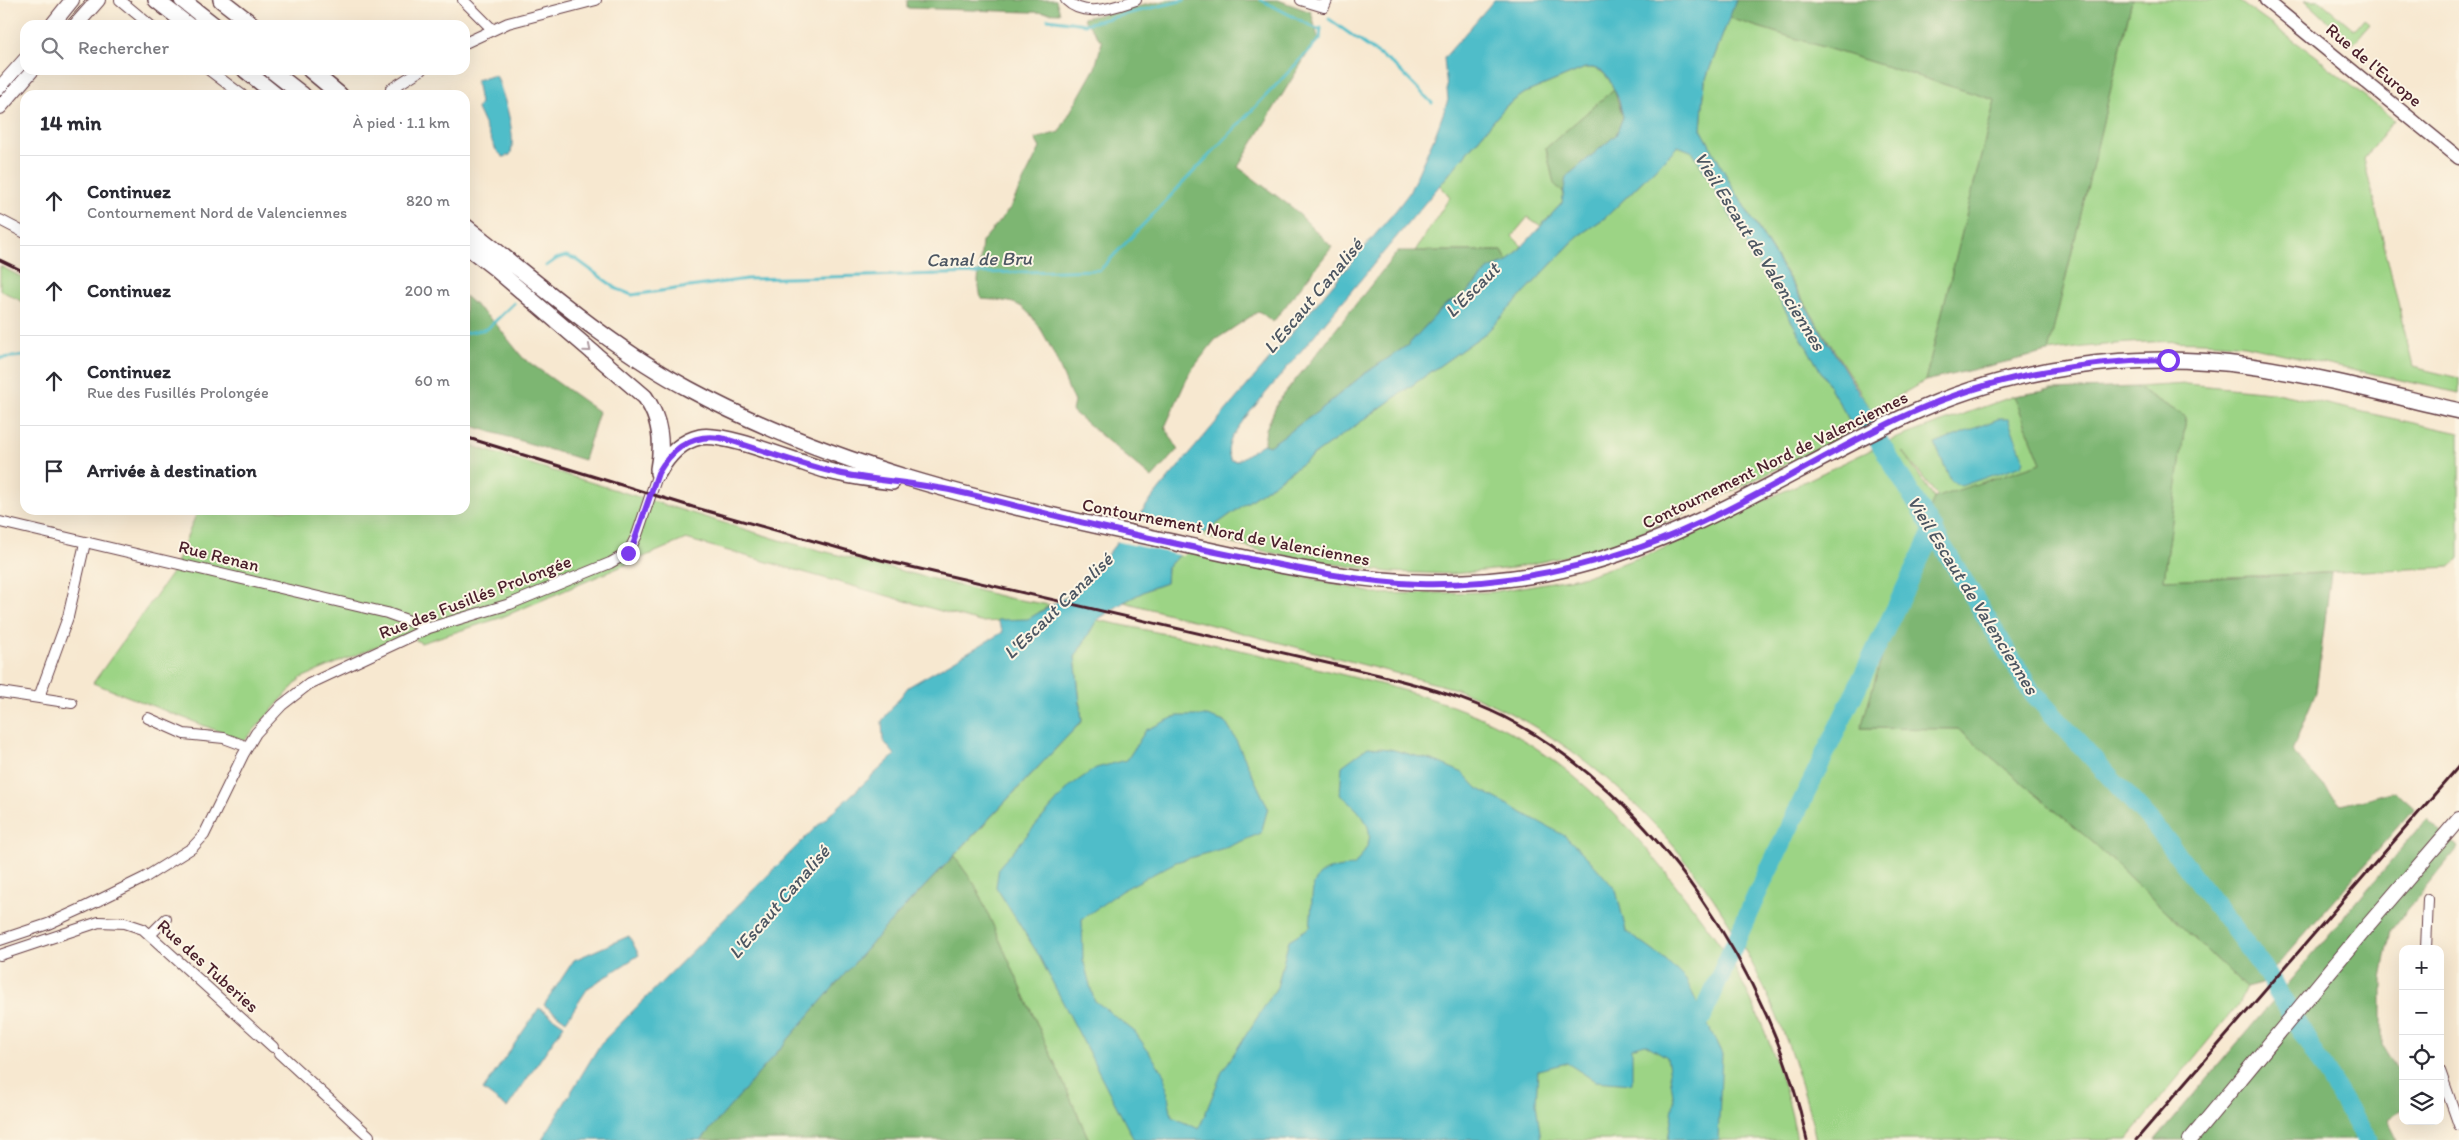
<!DOCTYPE html>
<html lang="fr">
<head>
<meta charset="utf-8">
<style>
	:root { --surface:#fff; --page:#f2f2f3; --text:#2b2b33; --muted:#7c7c81; --line:#e1e1e2 }
	body { margin:0; font-family:Itim,sans-serif; background:var(--page); color:var(--text) }
	.controls { position:absolute; right:15px; bottom:15px; display:grid; overflow:hidden; border-radius:10px; box-shadow:0 5px 20px #0002 }
	.controls button { width:45px; height:45px; display:grid; place-items:center; padding:0; border:0; border-bottom:1px solid var(--line); background:var(--surface); color:var(--text); font:25px sans-serif }
	.stop { position:absolute; width:15px; height:15px; margin:-11px; border:4px solid #7c3aed; border-radius:50%; background:#fff }
	.stop.end { background:#7c3aed; border-color:#fff; box-shadow:0 1px 5px #0008 }
	.list { margin:0; padding:0; list-style:none }
	h2 { display:flex; justify-content:space-between; align-items:center; height:65px; margin:0; padding:0 20px; font-size:21px }
	h2 small { font-size:16px; font-weight:400; color:var(--muted) }
	.list li { display:grid; grid-template-columns:32px 1fr auto; gap:15px; align-items:center; box-sizing:border-box; height:90px; padding:0 20px; border-top:1px solid var(--line) }
	.list b { display:block; font-size:19px; white-space:nowrap }
	.list p { margin:0; font-size:16px; white-space:nowrap; color:var(--muted) }
	.list em { font-size:16px; font-style:normal; color:var(--muted) }
	.icon { flex:none; width:28px; height:28px; fill:none; stroke:currentColor; stroke-width:2; stroke-linecap:round; stroke-linejoin:round }
	.map { position:relative; flex:none; width:2459px; height:1140px; overflow:hidden }
	.search { position:absolute; background:var(--surface); box-shadow:0 5px 20px #0002; left:20px; top:20px; width:450px; height:55px; display:flex; align-items:center; gap:12px; box-sizing:border-box; padding:0 18px; border-radius:15px; color:var(--muted); font-size:19px }
	.panel { position:absolute; background:var(--surface); box-shadow:0 5px 20px #0002; left:20px; top:90px; width:450px; height:425px; border-radius:15px }
	.map>svg:first-child { display:block }
	.green { fill:#9cd485; stroke:#737a58 }
	.forest { fill:#7db672; stroke:#646a4e }
	.water { fill:#50bdc9; stroke:#4d6e7a; fill-rule:evenodd }
	.pier { fill:#f7e8d0 }
	.lines { fill:none; stroke-linecap:round; stroke-linejoin:round }
	.stream { stroke:#50bdc9; stroke-width:3 }
	.river { stroke:#50bdc9; stroke-width:19 }
	.minor-casing { stroke:#643d44; stroke-width:12 }
	.tertiary-casing { stroke:#643d44; stroke-width:15 }
	.secondary-casing { stroke:#643d44; stroke-width:16 }
	.primary-casing { stroke:#643d44; stroke-width:18 }
	.minor { stroke:#fff; stroke-width:10 }
	.tertiary { stroke:#fff; stroke-width:12 }
	.secondary { stroke:#fff; stroke-width:14 }
	.primary { stroke:#fff; stroke-width:15 }
	.tram { stroke:#4a1f2b; stroke-width:1 }
	.rail { stroke:#4a1f2b; stroke-width:3 }
	.oneway { stroke:#ae9aa0 }
	.route { stroke:#7c3aed; stroke-width:6 }
	.labels { text-anchor:middle; dominant-baseline:central; stroke-width:4; stroke-linejoin:round; paint-order:stroke }
	.street-label { font-size:18px; fill:#4a1f2b; stroke:#fcf5e5 }
	.water-label { font-size:19px; font-style:italic; fill:#4c5662; stroke:#fcf5e5 }
</style>
</head>
<body>
<div class="map">
<svg width="2459" height="1140" viewBox="0 0 2459 1140">
	<rect width="100%" height="100%" fill="#fcf5e5"/>
	<filter id="ink" filterUnits="userSpaceOnUse"><feTurbulence type="fractalNoise" baseFrequency=".02" numOctaves="2"/><feDisplacementMap in="SourceGraphic" scale="10" xChannelSelector="R" yChannelSelector="G"/><feConvolveMatrix kernelMatrix="1 2 1 2 8 2 1 2 1" color-interpolation-filters="sRGB"/></filter>
	<filter id="wash" filterUnits="userSpaceOnUse"><feTurbulence type="fractalNoise" baseFrequency=".0096" numOctaves="4" result="noise"/><feDisplacementMap in="SourceGraphic" scale="20" xChannelSelector="R" yChannelSelector="G"/><feGaussianBlur stdDeviation="1.12" result="paint"/><feColorMatrix in="noise" values="0 0 0 0 0 0 0 0 0 0 0 0 0 0 0 0 0 1.4 0 .05"/><feComposite in="paint" operator="in"/></filter>
	<g filter="url(#wash)">
		<rect width="100%" height="100%" fill="#f7e8d0"/>
		<path class="green" d="M2132,0H2237L2314,55L2394,120L2364,159L2413,367L2459,378V393L2244,345C2177,338 2114,342 2048,352Z
			M2305,0H2319L2355,30L2364,19L2370,24L2353,44Z
			M1729,18L1995,100L1925,381L1872,411L1733,188L1701,129L1705,81Z
			M1585,68C1601,67 1607,75 1614,89L1546,148L1554,183L1564,193L1562,203L1541,226L1528,217L1512,236L1522,246L1508,262L1502,251H1415L1450,197L1440,185L1506,106L1525,93Z
			M1678,146L1693,151L1855,430L1698,508L1604,548L1513,568L1452,574L1389,572L1298,559L1200,536L1487,332L1578,236L1606,217Z
			M0,266L25,279V303L0,290Z
			M2186,384L2272,392L2459,433V558L2452,567L2164,580L2186,417L2136,387Z
			M2014,396L2041,463L1938,497L1903,451L1934,498L1889,633L1861,728L1958,729L2096,845L2246,988L2237,1006L2126,1140H1816C1774,946 1646,760 1456,689L1124,602L1149,589L1166,583L1167,567L1187,548L1377,594L1493,592L1586,576L1658,551L1894,439Z
			M465,444L783,541L1008,598L1050,605L1028,620L980,622L686,539L500,618L421,643L406,634L301,678L244,741L93,683L172,573L198,510H465Z
			M1097,620C1176,636 1254,652 1332,672C1404,690 1478,707 1539,750C1599,791 1645,844 1688,901C1699,916 1711,931 1722,947C1756,1000 1786,1078 1797,1140H1089L975,885L954,856L1082,721L1075,657Z"/>
		<path class="forest" d="M907,0H1056L1060,13L907,8Z
			M1169,0H1278L1311,12L1319,41L1314,43L1238,167L1294,209L1332,247L1273,322L1259,311L1215,340L1190,372L1165,427L1178,449L1152,478L1072,411L1074,402C1063,377 1042,314 1016,304C1006,300 992,300 981,299L978,281L982,242L1010,208L1040,148L1035,139L1059,132L1095,68L1102,42L1083,18Z
			M1736,0H2132L2048,352L1925,381L1995,100L1729,18Z
			M1614,89L1623,117L1616,135L1566,177L1564,193L1554,184L1546,148Z
			M1398,251H1502L1508,262L1489,269L1464,296L1446,304L1408,345L1364,374L1320,410L1269,446L1264,444L1266,429L1278,402Z
			M465,296L496,324L523,358L599,412L584,460L465,424Z
			M2136,387L2186,417L2164,580L2331,573L2316,692L2292,751L2341,805L2395,791L2414,808L2261,984L2246,988L2096,845L1958,729L1861,728L1889,633L1934,498L2041,463L2014,396L2051,390Z
			M2427,819L2458,848L2391,930L2382,978V1045L2403,1079V1109L2388,1120L2398,1140H2155Z
			M954,856L975,885L1089,1140H701L882,931Z"/>
		<path class="water" d="M1494,0H1736L1705,81L1701,129L1733,188L1875,419L1855,430L1693,152L1678,146L1606,217L1578,236L1487,332L1200,536L1167,567L1166,583L1149,589L1124,602L1097,620L1075,657L1082,721L882,931L701,1140H542L601,1043L813,830L895,755L883,740L882,721L908,687L1003,632L997,620L1028,619L1080,589L1162,486L1396,210L1409,193L1436,133L1448,100L1444,58ZM1585,68H1593L1602,71L1609,79L1619,100L1623,117L1616,135L1566,177L1562,203L1508,262L1489,269L1464,296L1446,304L1408,345L1364,374L1320,410L1269,446L1263,444L1237,461L1231,460C1222,446 1237,430 1245,418L1506,106L1525,93Z
			M496,75C503,93 518,137 510,155L503,157L496,150L477,109L480,103L476,80Z
			M1998,419H2008L2024,460L2022,465L1961,486L1951,481L1935,444Z
			M1177,716H1207L1225,722L1235,738L1268,808L1261,833L1228,847L1176,862L1121,891L1082,919L1083,959L1094,1000L1135,1032L1164,1074L1172,1117L1199,1129L1222,1072L1277,987L1289,940L1310,927C1315,887 1303,869 1354,866C1358,860 1364,853 1367,846C1377,825 1354,806 1340,794L1342,766L1368,747L1390,749L1435,761L1463,773L1477,788L1565,836L1588,858L1616,890L1626,931L1667,961L1686,980L1722,1054L1718,1140H1668L1674,1101L1667,1057L1645,1044L1632,1048V1084L1595,1081L1567,1063L1538,1070L1536,1103L1541,1140H1134L1038,954L996,887L999,867L1070,786L1096,768L1127,760L1146,730Z
			M629,936L639,955L588,988L566,1021L544,1005L574,960Z
			M539,1008L564,1025L507,1108L483,1090Z"/>
		<path class="pier" d="M1134,517L1206,535L1183,556L1115,541Z"/>
		<g class="lines">
			<path class="stream" d="M1261,0L1319,30
				M1048,19L1085,24L1185,0
				M1329,19L1395,66L1432,103
				M546,266L556,259L566,256L576,259L617,289L632,295L747,279L1100,270L1320,39L1321,28
				M465,333L487,329L514,303
				M0,358L25,356"/>
			<path class="river" d="M1855,402L2031,691L2157,828L2263,967L2367,1140
				M1701,1019L1756,896L1934,529"/>
		</g>
	</g>
	<g filter="url(#ink)">
		<g class="lines">
			<defs>
				<path id="minor" d="M120,0L150,25
					M463,0L492,29
					M1066,0C1085,19 1114,7 1136,0
					M1301,0L1324,7L1327,0
					M465,43L508,23L596,0
					M209,70L242,95
					M391,89L421,70
					M0,220L25,233
					M0,522L387,613L429,628
					M0,692L72,703
					M39,697L68,617L85,543
					M148,718L184,734L224,738L248,747
					M150,935L166,919
					M0,940L48,924L81,909L144,878L192,848L204,835L243,755L256,733L282,705L309,684L429,628L510,604L610,563L628,553L637,535L658,473
					M2426,949L2428,899
					M0,955L99,922L125,923L143,929L273,1047
					M279,1053L369,1136
					M2440,1071L2459,1125"/>
				<path id="tertiary" d="M2266,0L2459,158"/>
				<path id="secondary" d="M52,25L72,0
					M76,25L98,0
					M0,88L25,60
					M0,107L32,70
					M2190,1140L2368,925L2459,819"/>
				<path id="primary" d="M156,0L188,25
					M182,0L214,25
					M221,0L253,25
					M245,70L276,95
					M271,70L303,95
					M310,70L340,95
					M465,226C537,282 608,346 689,389C831,466 988,503 1145,536C1292,568 1426,605 1577,566C1695,536 1796,467 1906,416C2012,366 2135,350 2250,366C2320,376 2390,395 2459,411
					M465,245L505,276
					M498,271L645,397C660,418 663,444 658,469
					M658,473C667,457 681,441 700,437C725,432 796,462 825,470C847,476 870,479 892,482"/>
			</defs>
			<use href="#minor" class="minor-casing"/>
			<use href="#tertiary" class="tertiary-casing"/>
			<use href="#secondary" class="secondary-casing"/>
			<use href="#primary" class="primary-casing"/>
			<use href="#minor" class="minor"/>
			<use href="#tertiary" class="tertiary"/>
			<use href="#secondary" class="secondary"/>
			<use href="#primary" class="primary"/>
			<path class="tram" d="M64,25L86,0
				M0,97L25,69"/>
			<path class="rail" d="M0,260L25,272
				M465,437L693,507L881,560L1379,675C1422,686 1464,697 1504,717C1655,795 1773,976 1807,1140
				M2136,1140L2459,766"/>
		</g>
		<defs><path id="oneway-chevron" d="M-2-3.5L2.5 0L-2 3.5" fill="none" stroke-width="1.6" stroke-linecap="round" stroke-linejoin="round" transform="scale(1.25)"/></defs>
		<use class="oneway" href="#oneway-chevron" transform="translate(588 349) rotate(40)"/>
	</g>
	<g class="lines" filter="url(#ink)">
		<path class="route" d="M628,553L633,545L658,473C673,447 695,432 726,439C764,451 803,466 842,474C879,481 917,483 954,491C1000,501 1046,514 1093,525C1142,537 1191,547 1240,557C1300,569 1358,582 1419,584C1495,586 1570,571 1641,547C1736,514 1820,454 1911,413C1991,377 2081,360 2168,360"/>
	</g>
	<g class="labels">
		<g class="street-label">
			<text transform="translate(2374 65) rotate(40)">Rue de l'Europe</text>
			<text transform="translate(1775 460) rotate(-26)">Contournement Nord de Valenciennes</text>
			<text transform="translate(1226 532) rotate(11)">Contournement Nord de Valenciennes</text>
			<text transform="translate(219 556) rotate(14)">Rue Renan</text>
			<text transform="translate(475 597) rotate(-21)">Rue des Fusillés Prolongée</text>
			<text transform="translate(208 966) rotate(42)">Rue des Tuberies</text>
		</g>
		<g class="water-label">
			<text transform="translate(1760 251) rotate(58)">Vieil Escaut de Valenciennes</text>
			<text transform="translate(979 259) rotate(-1)">Canal de Bru</text>
			<text transform="translate(1472 290) rotate(-45)">L'Escaut</text>
			<text transform="translate(1313 296) rotate(-50)">L'Escaut Canalisé</text>
			<text transform="translate(1973 595) rotate(58)">Vieil Escaut de Valenciennes</text>
			<text transform="translate(1058 606) rotate(-44)">L'Escaut Canalisé</text>
			<text transform="translate(779 902) rotate(-49)">L'Escaut Canalisé</text>
		</g>
	</g>
</svg>
<div class="controls">
<button>+</button>
<button>−</button>
<button><svg class="icon" aria-label="locate" viewBox="0 0 24 24"><circle cx="12" cy="12" r="6"/><path d="M12 2v4M12 18v4M2 12h4M18 12h4"/></svg></button>
<button><svg class="icon" aria-label="layers" viewBox="0 0 24 24"><path d="M12 4l9 5-9 5-9-5zM3 14l9 5 9-5"/></svg></button>
</div>
<div class="stop" style="left:2168px;top:360px"></div>
<div class="stop end" style="left:628px;top:553px"></div>
<div class="search"><svg class="icon" aria-label="search" viewBox="0 0 24 24"><circle cx="10" cy="10" r="6"/><path d="M15 15l6 6"/></svg>Rechercher</div>
<section class="panel">
<h2>14 min<small>À pied · 1.1 km</small></h2>
<ul class="list">
<li><svg class="icon" aria-label="ahead" viewBox="0 0 24 24"><path d="M12 20V5M6 11l6-6 6 6"/></svg><div><b>Continuez</b><p>Contournement Nord de Valenciennes</p></div><em>820 m</em></li>
<li><svg class="icon" aria-label="ahead" viewBox="0 0 24 24"><path d="M12 20V5M6 11l6-6 6 6"/></svg><div><b>Continuez</b></div><em>200 m</em></li>
<li><svg class="icon" aria-label="ahead" viewBox="0 0 24 24"><path d="M12 20V5M6 11l6-6 6 6"/></svg><div><b>Continuez</b><p>Rue des Fusillés Prolongée</p></div><em>60 m</em></li>
<li><svg class="icon" aria-label="arrive" viewBox="0 0 24 24"><path d="M6 21V4h12l-3 4 3 4H6"/></svg><div><b>Arrivée à destination</b></div></li>
</ul>
</section>
</div>
</body>
</html>
